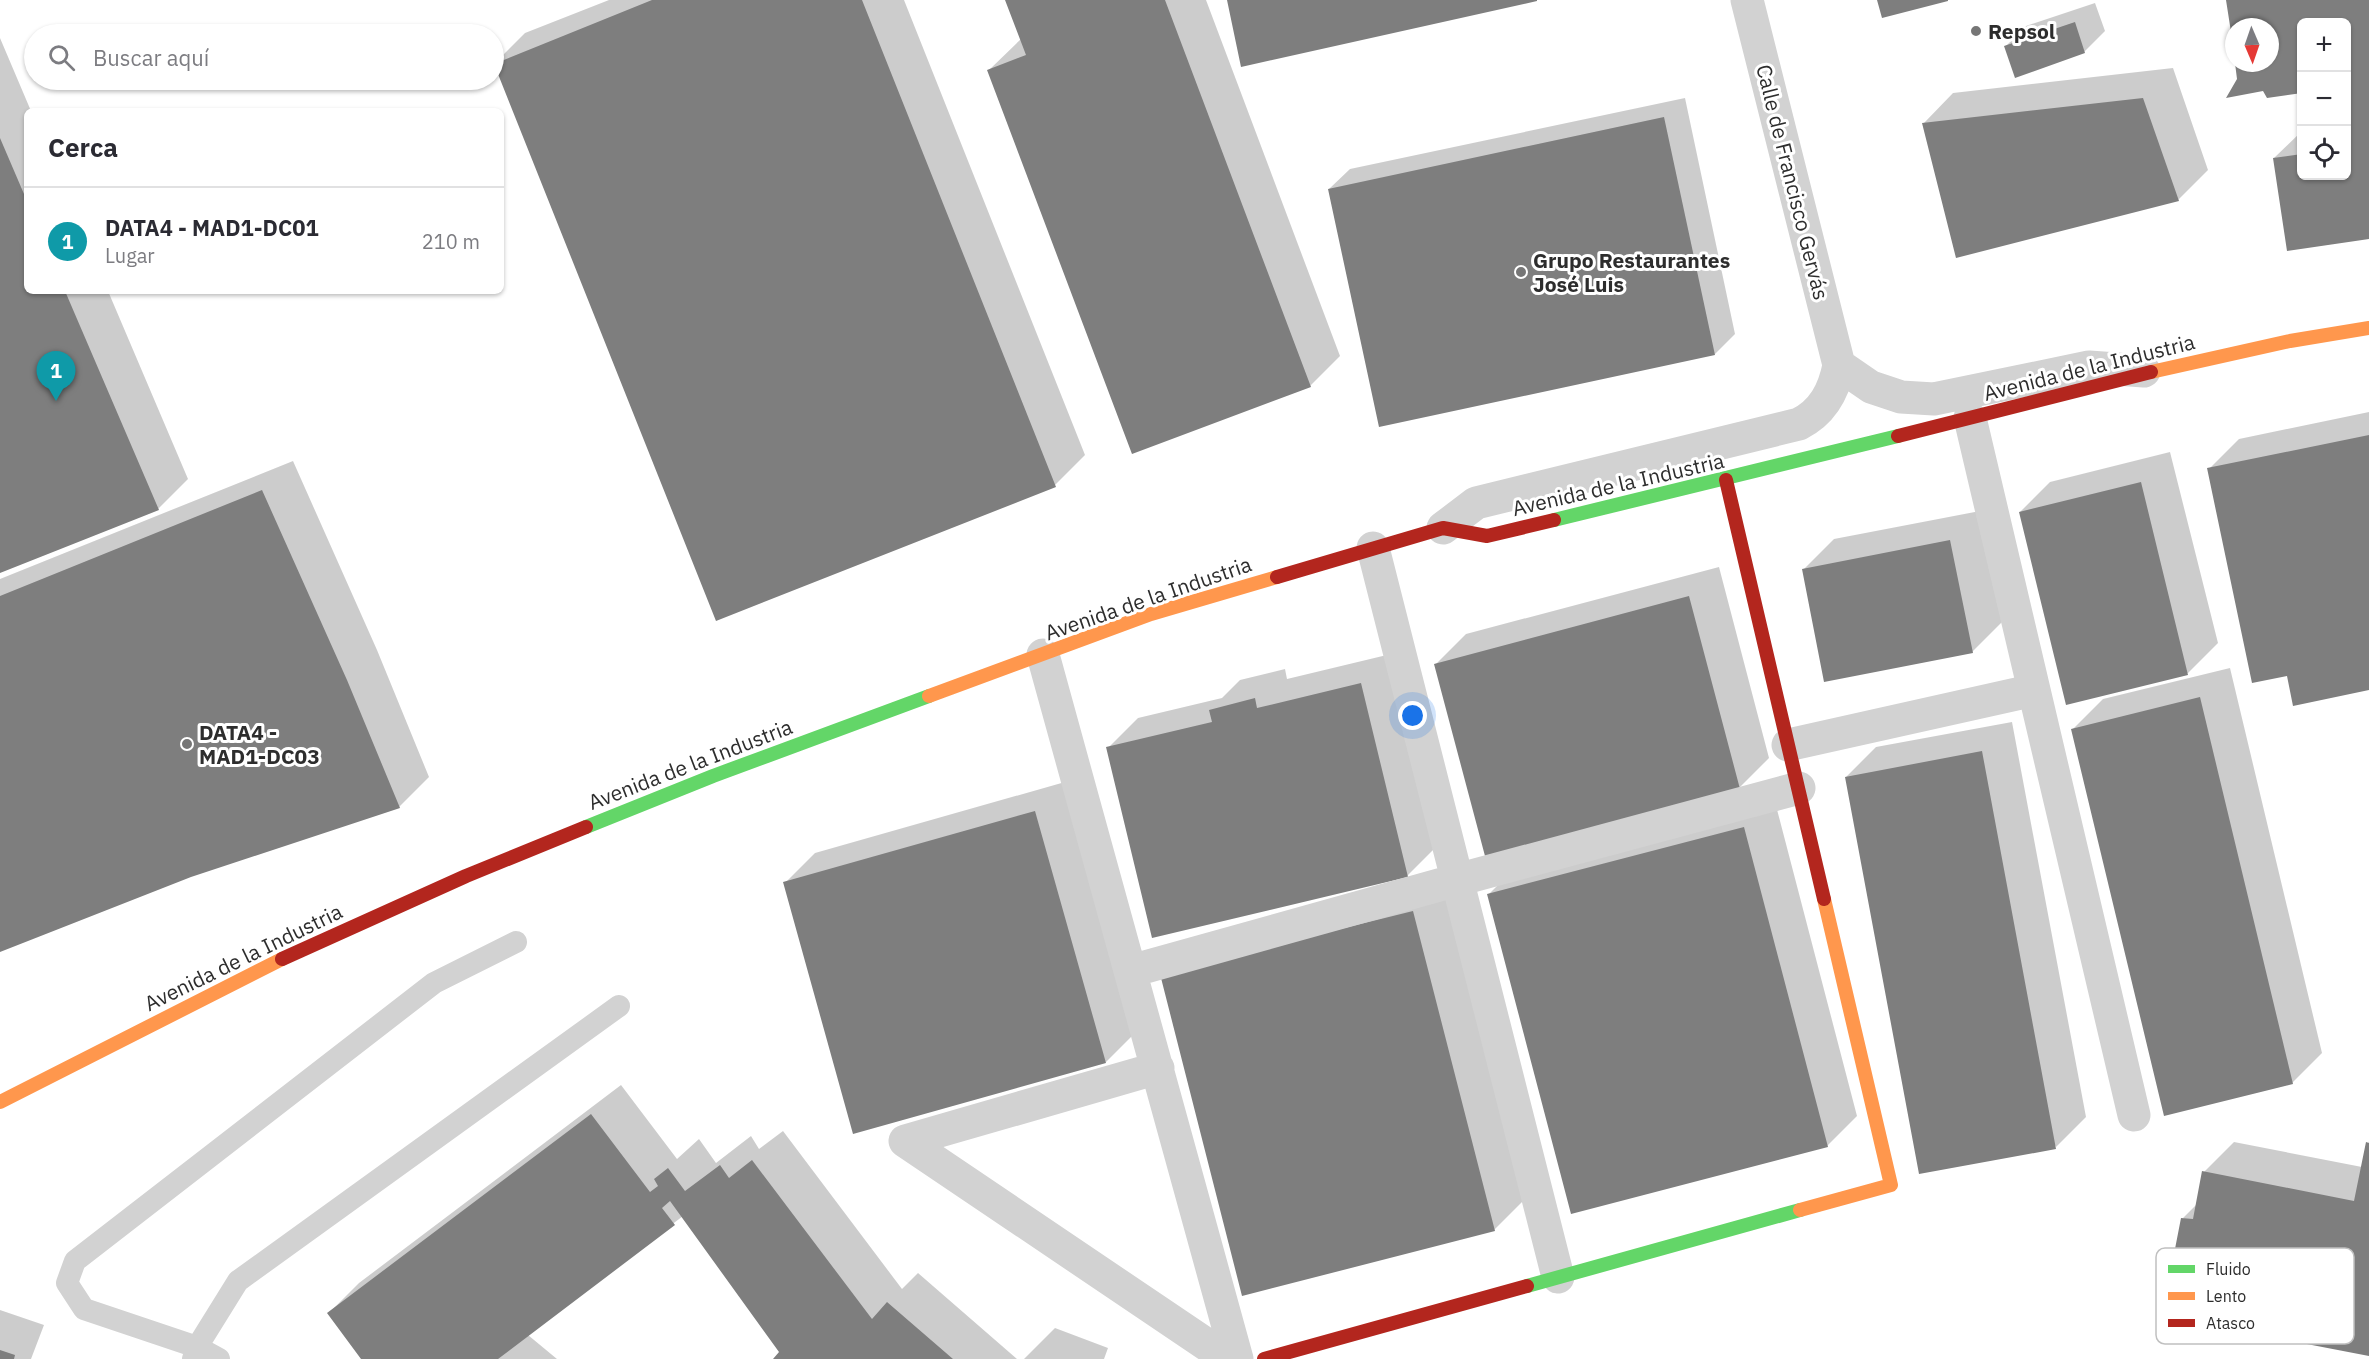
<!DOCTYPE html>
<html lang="es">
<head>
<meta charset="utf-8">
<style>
	:root { --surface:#fff; --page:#f7f7f7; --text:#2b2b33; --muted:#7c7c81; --line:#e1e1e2; --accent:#db2777 }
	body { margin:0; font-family:"IBM Plex Sans",sans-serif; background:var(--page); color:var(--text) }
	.controls { position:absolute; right:18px; top:18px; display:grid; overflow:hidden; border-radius:9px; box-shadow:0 2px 4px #0004 }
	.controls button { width:54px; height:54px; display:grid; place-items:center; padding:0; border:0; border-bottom:2px solid var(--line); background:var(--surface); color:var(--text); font:30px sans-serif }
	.compass { position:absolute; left:2225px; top:18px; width:54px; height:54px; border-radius:50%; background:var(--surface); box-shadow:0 2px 4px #0004; rotate:178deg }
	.you { position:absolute; left:1413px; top:716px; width:21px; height:21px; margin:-15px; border:4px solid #fff; border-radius:50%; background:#1a73e8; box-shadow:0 0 0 9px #1a73e833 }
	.badge { display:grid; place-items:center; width:39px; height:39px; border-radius:50%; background:var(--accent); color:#fff; font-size:20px; font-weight:700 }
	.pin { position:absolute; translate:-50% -50px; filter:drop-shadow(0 2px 3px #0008) }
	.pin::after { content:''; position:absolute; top:32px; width:21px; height:18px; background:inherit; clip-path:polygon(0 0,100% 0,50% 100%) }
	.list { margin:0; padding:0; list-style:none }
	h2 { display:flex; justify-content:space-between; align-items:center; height:78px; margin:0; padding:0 24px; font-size:26px }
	h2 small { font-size:20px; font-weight:400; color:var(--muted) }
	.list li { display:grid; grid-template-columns:39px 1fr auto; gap:18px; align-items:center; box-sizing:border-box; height:108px; padding:0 24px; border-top:2px solid var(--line) }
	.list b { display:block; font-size:22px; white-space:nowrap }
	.list p { margin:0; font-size:20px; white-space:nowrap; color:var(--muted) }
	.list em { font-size:20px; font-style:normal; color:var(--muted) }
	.icon { flex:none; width:33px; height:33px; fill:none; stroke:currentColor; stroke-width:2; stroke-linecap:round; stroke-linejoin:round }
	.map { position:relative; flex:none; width:2369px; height:1359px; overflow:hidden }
	.search { position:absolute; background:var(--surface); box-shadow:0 2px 4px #0004; left:24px; top:24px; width:480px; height:66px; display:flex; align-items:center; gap:15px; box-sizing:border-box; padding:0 21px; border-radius:33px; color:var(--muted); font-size:22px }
	.panel { position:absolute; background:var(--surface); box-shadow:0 2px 4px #0004; left:24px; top:108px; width:480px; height:186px; border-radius:9px }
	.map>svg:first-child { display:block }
	.shadow { fill:#0003 }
	.building { fill:#7e7e7e }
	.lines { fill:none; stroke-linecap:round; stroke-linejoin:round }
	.lane { stroke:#d2d2d2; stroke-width:22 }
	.street { stroke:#d2d2d2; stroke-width:33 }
	.fast { stroke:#63d668; stroke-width:14 }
	.slow { stroke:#ff974d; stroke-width:14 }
	.jam { stroke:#b3261e; stroke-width:14 }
	.poi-dot { fill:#767676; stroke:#fff; stroke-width:2 }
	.labels { text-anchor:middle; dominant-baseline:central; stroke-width:6; stroke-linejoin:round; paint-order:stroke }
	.poi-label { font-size:21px; font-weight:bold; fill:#2d2d2d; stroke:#fff; text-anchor:start }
	.street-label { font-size:21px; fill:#2d2d2d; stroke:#fff }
	.key { fill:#fff; stroke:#c0c0c0; stroke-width:1.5 }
	.key-label { font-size:16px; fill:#2d2d2d }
</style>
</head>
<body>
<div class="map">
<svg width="2369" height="1359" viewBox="0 0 2369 1359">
	<rect width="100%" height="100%" fill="#fff"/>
	<path class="shadow" d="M609,0H904L1085,455L1055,485L716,619L495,63L525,33Z
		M1007,0H1206L1340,356L1310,386L989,70L1021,39Z
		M2228,0H2369V238L2274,158L2302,131V176H2346V22H2302L2264,90L2239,79L2237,63H2270V27H2234V44Z
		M2095,3L2105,31L2084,52L2006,46L2026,26Z
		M0,38L31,111H27V291H108L188,479L158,509L0,571Z
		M2173,68L2208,170L2178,200L1924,123L1953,93Z
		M1685,98L1735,334L1715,354L1329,189L1350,169Z
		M2369,412V688L2288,674L2209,469L2239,439Z
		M2170,452L2218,643L2188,673L2067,703L2020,512L2050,482Z
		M293,461L377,650L429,777L399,807L191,875L0,951V579Z
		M1980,511L2002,622L1972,652L1804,569L1834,539Z
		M1719,567L1769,758L1739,788L1436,664L1466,634Z
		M1391,654L1437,846L1407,876L1108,748L1138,718L1222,698L1240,680L1285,669L1287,679Z
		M2230,668L2322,1053L2292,1083L2073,729L2103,699Z
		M2012,722L2086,1117L2056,1147L1846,777L1876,747Z
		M1065,782L1136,1032L1106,1062L785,883L815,853Z
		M1774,798L1857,1116L1827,1146L1489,894L1519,864Z
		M1443,882L1524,1200L1494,1230L1162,975Z
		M621,1085L677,1159L699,1139L716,1163L751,1136L759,1149L783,1131L902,1289L918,1273L1017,1359H775L781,1352L683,1216L528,1335L557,1359H363L329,1313L359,1283Z
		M2369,1141V1354L2183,1218L2198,1203L2204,1172L2234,1142L2362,1167Z
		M0,1310L44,1325L31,1359H0Z
		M1055,1328L1108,1348L1104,1359H1024Z"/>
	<path class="building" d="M652,0H862L1056,487L716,621L494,64Z
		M1005,0H1165L1311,387L1132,454L987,70L1026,55Z
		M1227,0H1537V1L1241,67Z
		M1877,0H1948V1L1882,18Z
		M2226,0H2369V239L2287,251L2273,158L2302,154V176H2346V147L2350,146L2346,122V22H2302V93L2267,98L2263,91L2226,98L2237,79L2235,63H2270V27H2234L2233,45Z
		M2075,22L2085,53L2015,78L2004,46Z
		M2143,98L2179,201L1956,258L1922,123Z
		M1664,117L1715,355L1379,427L1328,189Z
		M0,138L27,201V291H65L159,510L0,573Z
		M2369,435V690L2293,706L2287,676L2252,683L2207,468Z
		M2141,482L2188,675L2066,705L2019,512Z
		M262,490L347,680L400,808L191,877L0,952V596Z
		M1950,540L1973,653L1824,682L1802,569Z
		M1689,596L1740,789L1485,856L1434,664Z
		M1361,683L1408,877L1152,938L1106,747L1212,722L1209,710L1255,698L1257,708Z
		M2200,697L2293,1084L2164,1116L2071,729Z
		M1982,751L2056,1149L1919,1174L1845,777Z
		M1035,811L1106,1063L853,1134L783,882Z
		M1744,827L1828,1147L1571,1214L1487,894Z
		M1413,911L1495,1231L1242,1296L1160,974Z
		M591,1114L650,1192L658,1186L654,1179L668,1168L685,1191L720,1165L729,1178L752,1160L872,1319L887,1302L953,1359H773L779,1352L670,1201L662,1208L675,1225L498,1359H361L327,1313Z
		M2366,1142L2369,1143V1356L2162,1316L2181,1218L2193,1219L2202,1171L2354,1201Z
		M0,1350L15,1355L14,1359H0Z"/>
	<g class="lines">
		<path class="lane" d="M193,1359L197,1347L238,1281L619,1006
			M219,1359L197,1347L84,1309L67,1283L75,1261L434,983L516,942"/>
		<path class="street" d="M1839,365L1871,387L1901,397L1934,399L2089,367L2144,371
			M1970,418L2134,1115
			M1443,528L1476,503L1799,424C1823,412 1834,391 1839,365L1747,0
			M1373,548L1558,1277
			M1043,655L1237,1359
			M1788,745L2034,690
			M1131,971L1457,880L1799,788
			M1158,1068L905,1141L1228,1359"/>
		<path class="fast" d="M1554,520L1898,436
			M586,827L713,776L929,696
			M1527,1286L1800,1210"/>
		<path class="slow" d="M2151,372L2290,341L2369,328
			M929,696L1151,614L1277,577
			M0,1102L282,959
			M1800,1210L1891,1185L1824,899"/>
		<path class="jam" d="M1898,436L2151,372
			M1726,480L1824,899
			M1277,577L1443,528L1487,536L1554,520
			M282,959L466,876L586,827
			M1264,1359L1527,1286"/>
	</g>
	<g class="poi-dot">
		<circle cx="1976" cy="31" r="6"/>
		<circle cx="1521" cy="272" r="6"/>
		<circle cx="187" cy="744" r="6"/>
	</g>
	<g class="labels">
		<g class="poi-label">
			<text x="1988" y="31">Repsol</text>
			<text x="1533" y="260">Grupo Restaurantes<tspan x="1533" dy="24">José Luis</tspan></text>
			<text x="199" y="732">DATA4 -<tspan x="199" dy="24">MAD1-DC03</tspan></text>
		</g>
		<g class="street-label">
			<text transform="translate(1793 182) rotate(76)">Calle de Francisco Gervás</text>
			<text transform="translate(2089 367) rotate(-14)">Avenida de la Industria</text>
			<text transform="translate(1618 484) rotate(-13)">Avenida de la Industria</text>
			<text transform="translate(1148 598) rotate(-19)">Avenida de la Industria</text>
			<text transform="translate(690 764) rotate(-21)">Avenida de la Industria</text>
			<text transform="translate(243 957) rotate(-26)">Avenida de la Industria</text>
		</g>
	</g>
	<rect x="2156" y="1248" width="198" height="96" rx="9" class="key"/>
	<rect x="2168" y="1265" width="27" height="8" fill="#63d668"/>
	<rect x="2168" y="1292" width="27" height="8" fill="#ff974d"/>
	<rect x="2168" y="1319" width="27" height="8" fill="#b3261e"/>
	<g class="key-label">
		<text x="2206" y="1275">Fluido</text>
		<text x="2206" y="1302">Lento</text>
		<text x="2206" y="1329">Atasco</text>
	</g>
</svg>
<div class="controls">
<button>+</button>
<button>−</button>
<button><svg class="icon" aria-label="locate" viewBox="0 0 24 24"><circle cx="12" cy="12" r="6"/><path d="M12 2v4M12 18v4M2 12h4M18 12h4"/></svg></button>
</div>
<svg class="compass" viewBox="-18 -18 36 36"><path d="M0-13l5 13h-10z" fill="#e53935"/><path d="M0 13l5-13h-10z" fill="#7c7c81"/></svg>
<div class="you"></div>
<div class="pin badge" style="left:56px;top:401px;background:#0f9aa8">1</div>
<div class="search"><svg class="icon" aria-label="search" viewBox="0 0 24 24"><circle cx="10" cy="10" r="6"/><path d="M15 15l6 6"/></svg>Buscar aquí</div>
<section class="panel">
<h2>Cerca<small></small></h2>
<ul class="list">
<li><span class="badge" style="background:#0f9aa8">1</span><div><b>DATA4 - MAD1-DC01</b><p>Lugar</p></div><em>210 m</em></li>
</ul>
</section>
</div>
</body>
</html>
